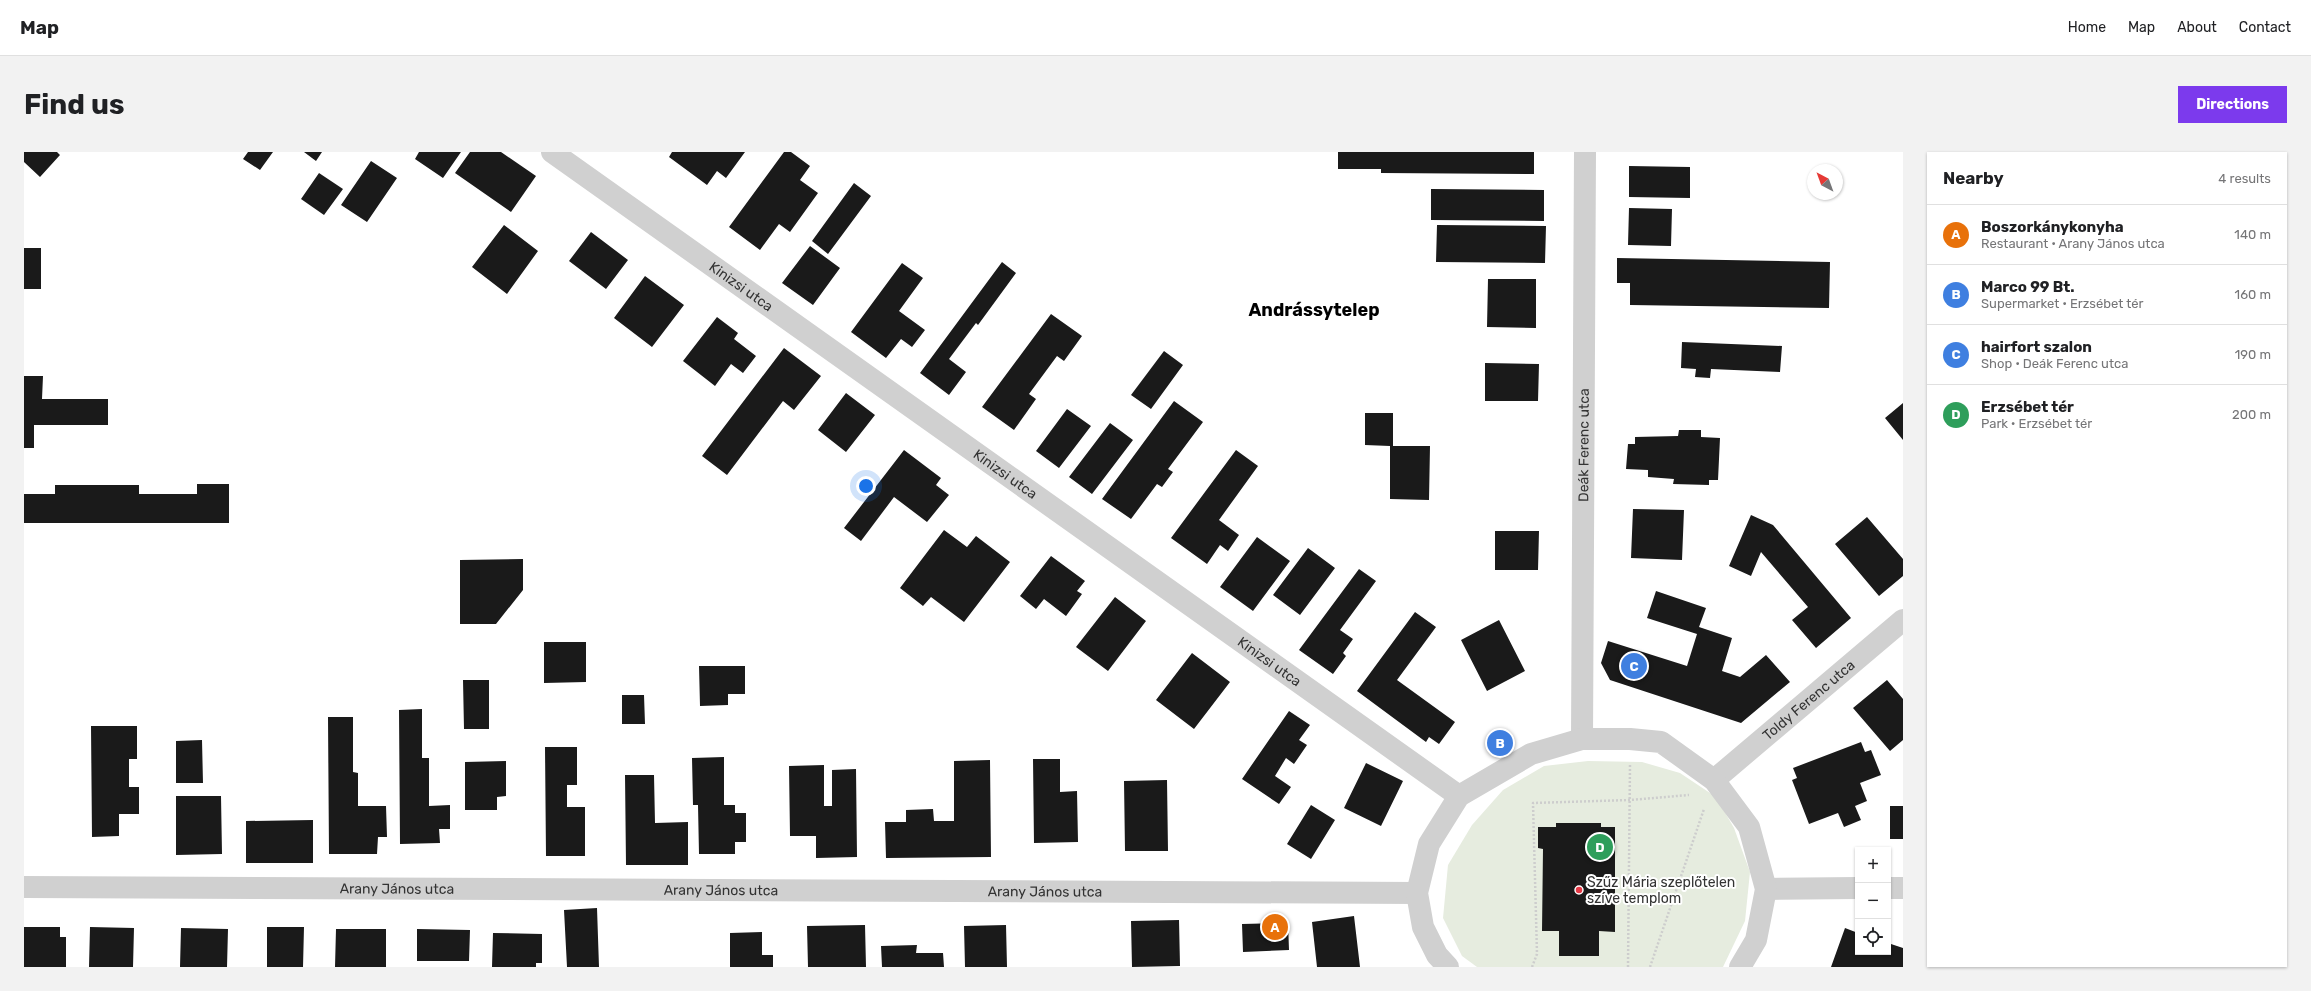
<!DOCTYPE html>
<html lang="en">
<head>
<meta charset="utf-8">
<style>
	:root { --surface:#fff; --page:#f2f2f2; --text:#202124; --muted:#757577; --line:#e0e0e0; --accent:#7c3aed }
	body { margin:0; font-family:Rubik,sans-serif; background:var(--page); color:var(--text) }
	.controls { position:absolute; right:12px; bottom:12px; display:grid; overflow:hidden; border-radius:0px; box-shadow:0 1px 3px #0004 }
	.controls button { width:36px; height:36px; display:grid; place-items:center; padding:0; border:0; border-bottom:1px solid var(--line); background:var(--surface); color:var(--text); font:20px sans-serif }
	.compass { position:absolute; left:1783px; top:12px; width:36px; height:36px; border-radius:50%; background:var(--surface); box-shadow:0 1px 3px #0004; rotate:319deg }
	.you { position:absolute; left:842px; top:334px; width:14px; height:14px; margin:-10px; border:3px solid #fff; border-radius:50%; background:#1a73e8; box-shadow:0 0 0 6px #1a73e833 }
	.badge { display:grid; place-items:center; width:26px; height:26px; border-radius:50%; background:var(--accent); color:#fff; font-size:13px; font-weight:700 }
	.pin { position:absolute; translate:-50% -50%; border:2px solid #fff; box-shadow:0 1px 4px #0006 }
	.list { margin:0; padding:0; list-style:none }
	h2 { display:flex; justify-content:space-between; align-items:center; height:52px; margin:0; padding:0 16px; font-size:17px }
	h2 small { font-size:13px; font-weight:400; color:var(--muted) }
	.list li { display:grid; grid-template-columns:26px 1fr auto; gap:12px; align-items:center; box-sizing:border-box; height:60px; padding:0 16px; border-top:1px solid var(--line) }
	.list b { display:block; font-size:15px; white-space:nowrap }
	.list p { margin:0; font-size:13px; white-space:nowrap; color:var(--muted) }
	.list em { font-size:13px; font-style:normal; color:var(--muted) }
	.icon { flex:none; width:22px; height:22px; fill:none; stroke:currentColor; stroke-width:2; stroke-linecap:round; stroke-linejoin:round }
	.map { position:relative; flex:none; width:1879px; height:815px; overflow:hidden; border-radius:0px }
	header { display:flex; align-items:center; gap:24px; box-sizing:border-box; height:56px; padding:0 20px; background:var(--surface); border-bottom:1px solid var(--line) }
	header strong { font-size:19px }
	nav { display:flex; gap:22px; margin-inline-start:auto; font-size:14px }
	.intro { display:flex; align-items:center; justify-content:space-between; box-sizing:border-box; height:96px; padding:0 24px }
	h1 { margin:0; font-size:28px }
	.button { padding:10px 18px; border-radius:0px; background:var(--accent); color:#fff; font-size:14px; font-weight:700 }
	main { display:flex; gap:24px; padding:0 24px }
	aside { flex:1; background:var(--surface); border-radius:0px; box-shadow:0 1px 3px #0004 }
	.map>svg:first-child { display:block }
	.green { fill:#e6ecdf }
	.building { fill:#1a1a1a }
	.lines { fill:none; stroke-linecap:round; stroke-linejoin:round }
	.path { stroke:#cdcdcd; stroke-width:2.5; stroke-dasharray:2 2; stroke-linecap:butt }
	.minor { stroke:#d0d0d0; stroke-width:22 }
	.poi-dot { fill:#e63946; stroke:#fff; stroke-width:1.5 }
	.labels { text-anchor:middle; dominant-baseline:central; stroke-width:4; stroke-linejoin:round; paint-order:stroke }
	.street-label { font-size:14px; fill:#333; stroke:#fff }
	.poi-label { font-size:14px; fill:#333; stroke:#fff; text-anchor:start }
	.district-label { font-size:18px; font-weight:bold; fill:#000; stroke:#fff }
</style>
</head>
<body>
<header>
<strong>Map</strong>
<nav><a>Home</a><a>Map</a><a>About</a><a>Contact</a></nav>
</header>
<div class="intro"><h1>Find us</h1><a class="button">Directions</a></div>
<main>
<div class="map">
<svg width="1879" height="815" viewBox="0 0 1879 815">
	<rect width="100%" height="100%" fill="#fff"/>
	<path class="green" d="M1564,609L1618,610L1656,621L1692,645L1710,676L1726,720L1721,769L1699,815H1453L1438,804L1419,766L1424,713L1448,673L1479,638L1520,614Z"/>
	<path class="building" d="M0,0H33L36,3L16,25L0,10Z
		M224,0H249L236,18L219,7Z
		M280,0H298L292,9Z
		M395,0H437L419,26L391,7Z
		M446,0H477L512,24L487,60L431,21Z
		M648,0H721L702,26L693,19L683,33L645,5Z
		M760,0H767L786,14L776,28L794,41L766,80L755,72L736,98L705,75Z
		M1314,0H1510V22L1357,21V17H1314Z
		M347,9L373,26L343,70L317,53Z
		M1605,14L1666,15V46L1605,45Z
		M295,21L319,37L300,63L277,47Z
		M830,31L847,44L804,102L788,89Z
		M1407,37L1520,38V69L1407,68Z
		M1605,56L1648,57L1647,94L1604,93Z
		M480,73L514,99L483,142L448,115Z
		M1413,73L1522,74L1521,111L1412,110Z
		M567,80L604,108L582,137L545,109Z
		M786,94L816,116L789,153L758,131Z
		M0,96H17V137H0Z
		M1593,106L1806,110L1805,156L1606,153V131H1593Z
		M978,110L992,121L954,173L952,171L925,207L942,220L925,243L896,221Z
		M878,111L899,126L875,159L901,178L888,195L877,187L862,206L827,180Z
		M621,124L660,153L628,195L590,166Z
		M1464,127H1512V176L1463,175Z
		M1027,162L1058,184L1040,209L1033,204L1005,242L1012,247L990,278L958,255Z
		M693,165L714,181L710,187L732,204L719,221L707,212L691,234L659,209Z
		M1658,190L1758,194L1756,220L1687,217L1686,226L1671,225L1672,217L1657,216Z
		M760,196L797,224L770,258L759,249L703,323L678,304Z
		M1140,199L1159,213L1127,257L1107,243Z
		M1461,211L1515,212L1514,249H1461Z
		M0,224H19L18,247H84V273H10V296H0Z
		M822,241L851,263L822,300L794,278Z
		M1150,249L1179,270L1144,317L1149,320L1138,335L1133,332L1107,367L1078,347Z
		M1879,251V288L1861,266Z
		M1043,257L1067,274L1035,316L1012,299Z
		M1341,261H1369V294H1406L1405,348L1366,347V294L1341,293Z
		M1086,271L1109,288L1068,342L1045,325Z
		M1655,278H1677V285L1696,286L1694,328H1685V333L1649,332L1650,327L1624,325V318L1602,317L1604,292H1611V285L1654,284Z
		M880,298L917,326L912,333L925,343L903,370L870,345L837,389L820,376Z
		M1212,298L1234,314L1195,368L1215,383L1204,399L1196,393L1183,412L1147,386Z
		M173,332H205V371H0V342H31V333H115V342H173Z
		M1609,357L1660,358L1658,408L1607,406Z
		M1727,363L1749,373L1827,466L1792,496L1768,468L1784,455L1737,400L1727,424L1705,414Z
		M1843,365L1879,407V424L1855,444L1811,392Z
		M920,378L943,395L952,384L986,410L940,470L907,445L899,454L876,436Z
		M1471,379H1515L1514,418H1471Z
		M1233,385L1266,409L1229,459L1196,435Z
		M1284,396L1311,416L1276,463L1249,443Z
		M1027,404L1061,429L1053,439L1058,442L1042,464L1020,447L1012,457L996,444Z
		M499,407V438L472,472H436V408Z
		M1335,417L1352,429L1316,478L1329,487L1319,501L1322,504L1309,522L1275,498Z
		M1632,439L1682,456L1675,475L1708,486L1698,519L1716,525L1742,503L1766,530L1717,571L1586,528L1577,511L1584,489L1663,514L1673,482L1623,466Z
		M1091,445L1122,469L1084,519L1052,495Z
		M1391,460L1412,475L1373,528L1431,570L1415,592L1405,585L1402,590L1333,539Z
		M1475,468L1501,519L1463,539L1437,488Z
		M520,490H562V530L520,531Z
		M1168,501L1206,530L1170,577L1132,548Z
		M675,514H721V542H704V553L676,554Z
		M439,528H465V577H440Z
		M1863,528L1879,547V588L1866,599L1829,556Z
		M598,543H620L621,572H598Z
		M398,557V606H405V654L426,653V677H415L416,691L376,692L375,558Z
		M1265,559L1286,573L1275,588L1283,593L1270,612L1262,606L1251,624L1267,635L1255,652L1218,627Z
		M304,565H329V620L334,621V654H362L363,685H354L353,702H305Z
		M67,574H113V607H105V635H115V662H95V684L68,685Z
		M178,588L179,631H152V589Z
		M1837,590L1841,600L1847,598L1857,623L1836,631L1843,649L1831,654L1837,668L1820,675L1814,661L1785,672L1768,628L1773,626L1769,616Z
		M521,595H553V633H543V655H561V704H522Z
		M700,605V653H711V661H722V690H711V702H675L674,653H669L668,606Z
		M1009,607H1036V640L1053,639L1054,690L1010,691Z
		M966,608L967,705L862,706L861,670H882V658L909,657L910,669H930V609Z
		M482,609V644L473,645V658H441V610Z
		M1342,611L1379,629L1357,674L1320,656Z
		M800,613V654H808V618L832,617L833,705L792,706V684H766L765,614Z
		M601,623H630L631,671L664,670V713H602Z
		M1143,628L1144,699H1101L1100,629Z
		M152,644H197L198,702L152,703Z
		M1287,653L1311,668L1287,707L1263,692Z
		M1866,654H1879V687H1866Z
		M289,668V711H222V669Z
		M1532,671H1577V675H1591V780L1575,779V804H1535V779H1518L1519,697L1514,696V675H1532Z
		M573,756L575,815H543L540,758Z
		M1330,764L1336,815H1293L1288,770Z
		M1155,768L1156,814L1108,815L1107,769Z
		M1264,771L1265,798L1219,800L1218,772Z
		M841,773L842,815H784L783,774Z
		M982,773L983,815H941L940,774Z
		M0,775H36V785H42V815H0Z
		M66,775L110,776L109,815H65Z
		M243,775H280L279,815H243Z
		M157,776L204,777L203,815H156Z
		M1821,776L1834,781V800H1864V791L1879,796V815H1807Z
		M312,777H362V815H311Z
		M393,777L446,778L445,809H393Z
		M738,780V803H749V815H706V781Z
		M469,781L518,782V811H512V815H468Z
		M893,793L892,801H919L920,815H858L857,794Z"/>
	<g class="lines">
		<path class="path" d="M1508,815L1513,802L1509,651L1606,648L1665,643
			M1604,815L1606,612
			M1626,815L1680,657"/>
		<g class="minor">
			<path id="s1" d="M528,0L1435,644"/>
			<path id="s2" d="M1558,587L1561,0"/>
			<path id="s3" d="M1690,628L1879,468"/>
			<path id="s4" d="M0,735L1393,741"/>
			<path d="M1864,736H1879"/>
			<path d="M1742,737L1834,736"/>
			<path d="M1424,815L1413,803L1399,775L1393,741L1405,692L1435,644L1507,602L1558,587H1606L1637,590L1690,628L1725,675L1742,737L1732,788L1716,815"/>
		</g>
	</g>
	<circle class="poi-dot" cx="1555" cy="738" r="4"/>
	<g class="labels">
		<g class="street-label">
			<text stroke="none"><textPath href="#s1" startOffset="232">Kinizsi utca</textPath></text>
			<text stroke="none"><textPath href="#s2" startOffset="294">Deák Ferenc utca</textPath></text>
			<text stroke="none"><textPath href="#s1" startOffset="556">Kinizsi utca</textPath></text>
			<text stroke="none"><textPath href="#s1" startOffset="880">Kinizsi utca</textPath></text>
			<text stroke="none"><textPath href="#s3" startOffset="124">Toldy Ferenc utca</textPath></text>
			<text stroke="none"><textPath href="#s4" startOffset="373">Arany János utca</textPath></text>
			<text stroke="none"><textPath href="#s4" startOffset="697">Arany János utca</textPath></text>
			<text stroke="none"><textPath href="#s4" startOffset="1021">Arany János utca</textPath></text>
		</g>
		<g class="poi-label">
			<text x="1563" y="730">Szűz Mária szeplőtelen<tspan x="1563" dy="16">szíve templom</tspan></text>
		</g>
		<g class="district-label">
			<text x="1290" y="158">Andrássytelep</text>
		</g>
	</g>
</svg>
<div class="controls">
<button>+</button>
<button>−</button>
<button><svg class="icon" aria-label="locate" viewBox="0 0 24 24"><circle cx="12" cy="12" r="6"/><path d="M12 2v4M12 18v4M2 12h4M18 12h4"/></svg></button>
</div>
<svg class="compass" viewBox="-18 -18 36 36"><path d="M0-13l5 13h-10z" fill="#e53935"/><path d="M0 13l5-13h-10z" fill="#757577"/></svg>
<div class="you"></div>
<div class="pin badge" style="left:1251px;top:775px;background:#e8710a">A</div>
<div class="pin badge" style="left:1476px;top:591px;background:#3f7fe0">B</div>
<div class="pin badge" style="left:1610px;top:514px;background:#3f7fe0">C</div>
<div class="pin badge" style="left:1576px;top:695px;background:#2e9e5b">D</div>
</div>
<aside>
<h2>Nearby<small>4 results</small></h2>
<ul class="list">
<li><span class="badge" style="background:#e8710a">A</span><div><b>Boszorkánykonyha</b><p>Restaurant · Arany János utca</p></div><em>140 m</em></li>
<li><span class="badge" style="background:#3f7fe0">B</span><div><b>Marco 99 Bt.</b><p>Supermarket · Erzsébet tér</p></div><em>160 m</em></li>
<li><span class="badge" style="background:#3f7fe0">C</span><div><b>hairfort szalon</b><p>Shop · Deák Ferenc utca</p></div><em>190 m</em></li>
<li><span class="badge" style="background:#2e9e5b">D</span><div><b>Erzsébet tér</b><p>Park · Erzsébet tér</p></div><em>200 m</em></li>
</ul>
</aside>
</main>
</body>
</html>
